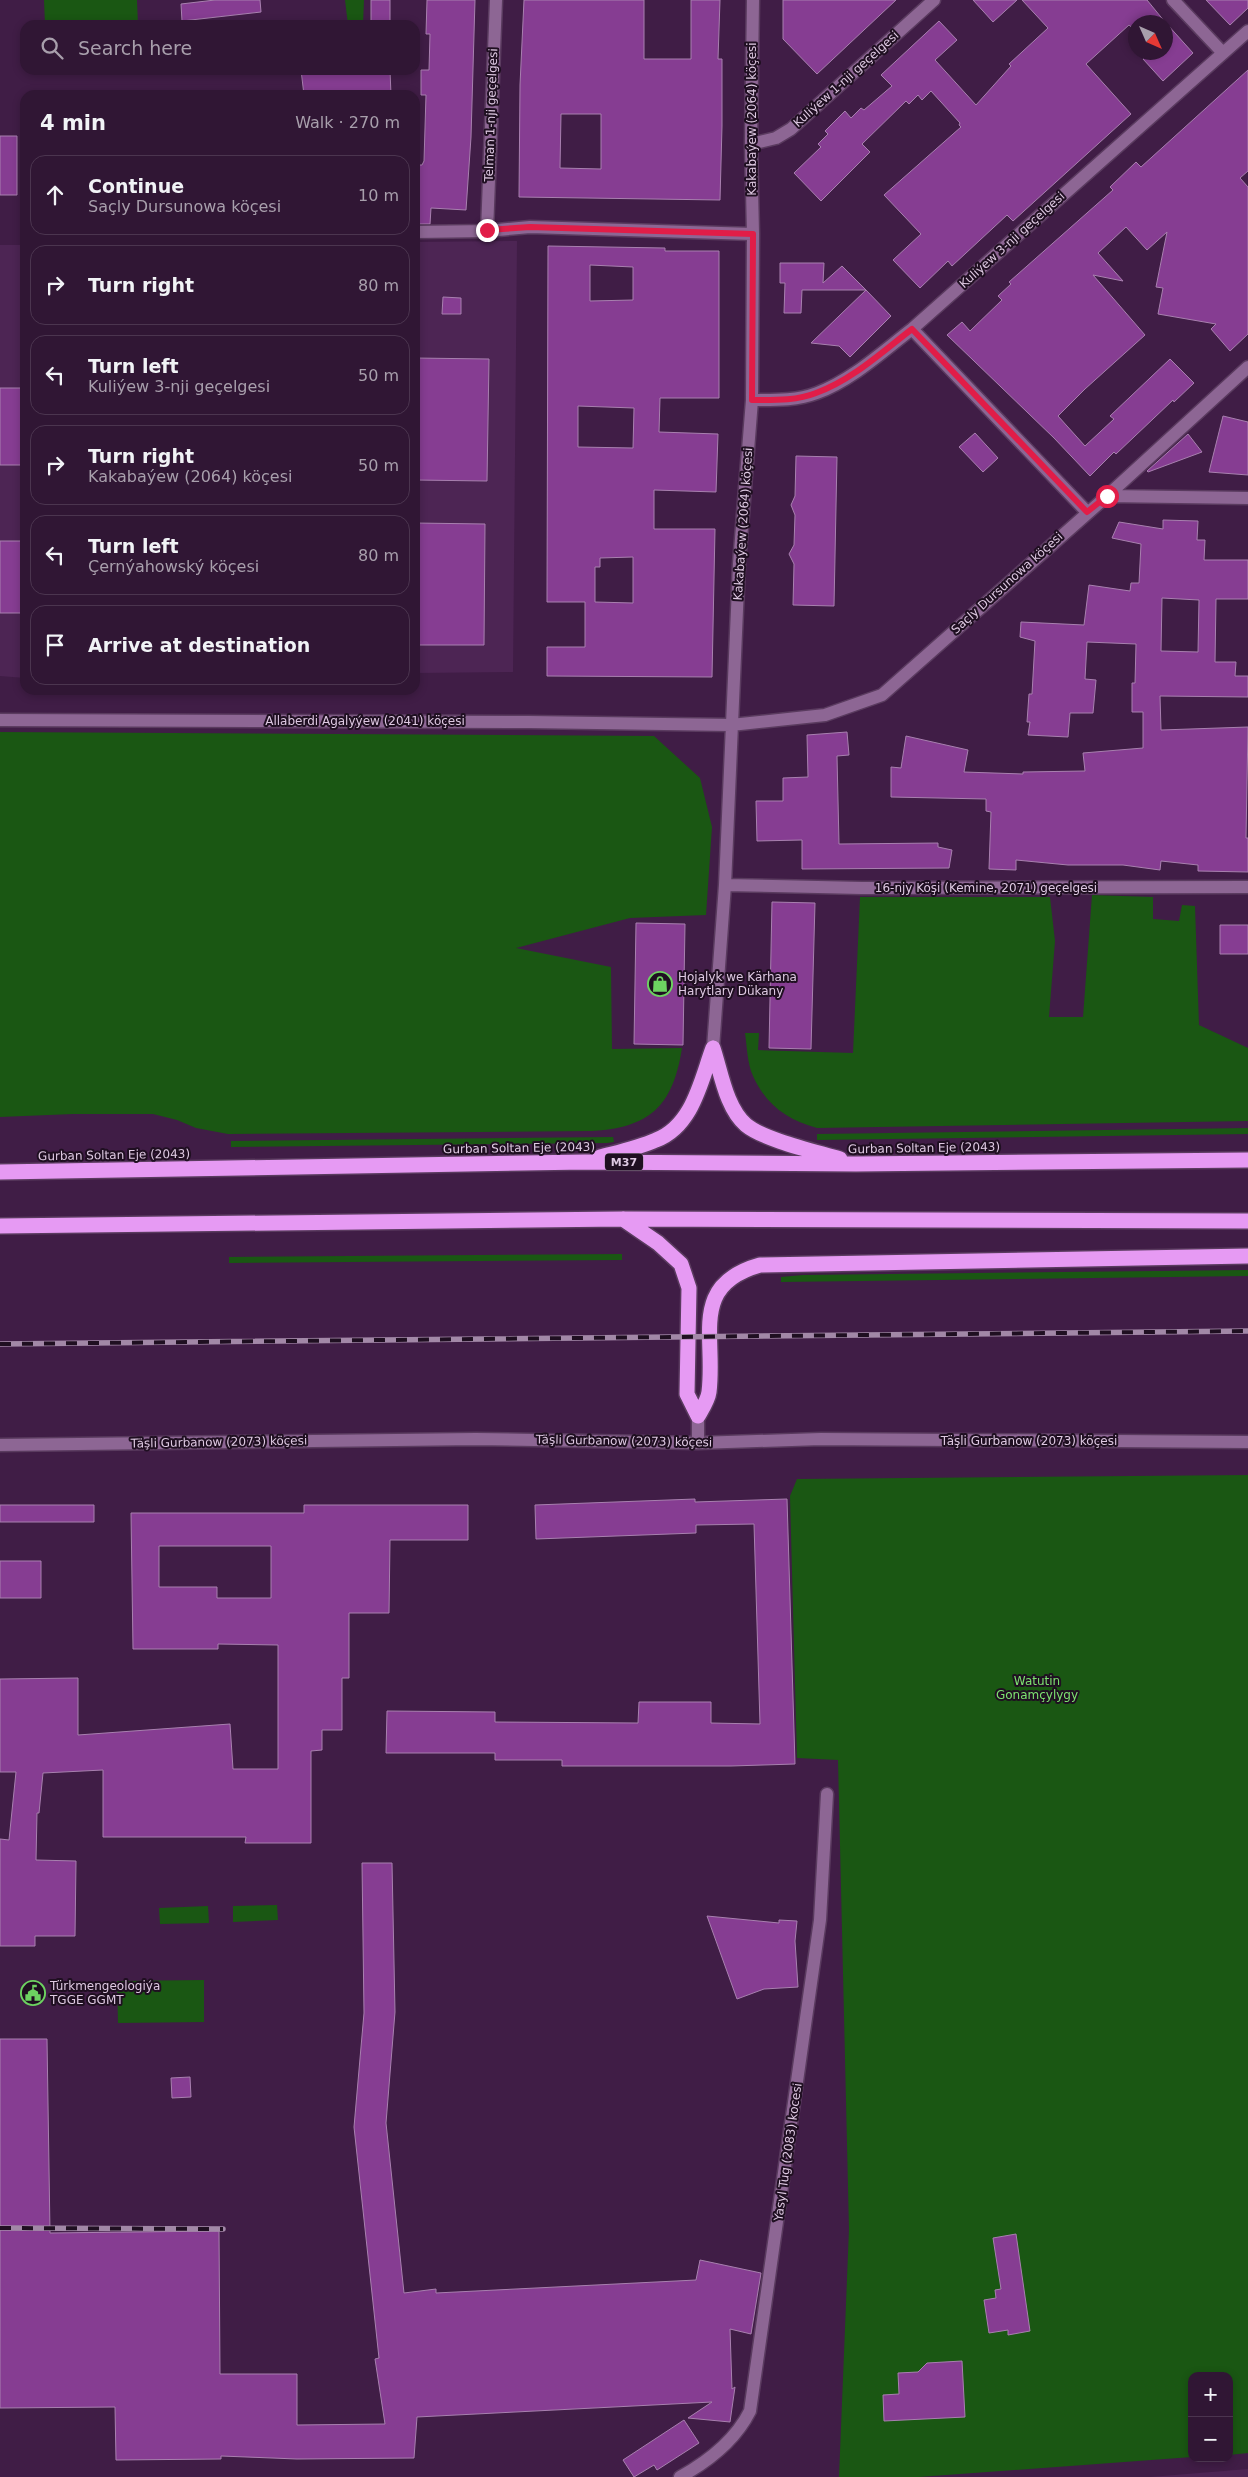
<!DOCTYPE html>
<html lang="en">
<head>
<meta charset="utf-8">
<style>
	:root { --surface:#301634; --page:#381f3c; --text:#f1f3f6; --muted:#a89fac; --line:#4b354f }
	body { margin:0; font-family:"DejaVu Sans",sans-serif; background:var(--page); color:var(--text) }
	.controls { position:absolute; right:15px; bottom:15px; display:grid; overflow:hidden; border-radius:10px; box-shadow:0 2px 8px #0003 }
	.controls button { width:45px; height:45px; display:grid; place-items:center; padding:0; border:0; border-bottom:1px solid var(--line); background:var(--surface); color:var(--text); font:25px sans-serif }
	.compass { position:absolute; left:1128px; top:15px; width:45px; height:45px; border-radius:50%; background:var(--surface); box-shadow:0 2px 8px #0003; rotate:135deg }
	.stop { position:absolute; width:15px; height:15px; margin:-11px; border:4px solid #e11d48; border-radius:50%; background:#fff }
	.stop.end { background:#e11d48; border-color:#fff; box-shadow:0 1px 5px #0008 }
	.list { margin:0; padding:0; list-style:none }
	h2 { display:flex; justify-content:space-between; align-items:center; height:65px; margin:0; padding:0 20px; font-size:21px }
	h2 small { font-size:16px; font-weight:400; color:var(--muted) }
	.list li { display:grid; grid-template-columns:32px 1fr auto; gap:15px; align-items:center; box-sizing:border-box; height:80px; margin:0 10px 10px; padding:0 10px; border:1px solid var(--line); border-radius:15px }
	.list b { display:block; font-size:19px; white-space:nowrap }
	.list p { margin:0; font-size:16px; white-space:nowrap; color:var(--muted) }
	.list em { font-size:16px; font-style:normal; color:var(--muted) }
	.icon { flex:none; width:28px; height:28px; fill:none; stroke:currentColor; stroke-width:2; stroke-linecap:round; stroke-linejoin:round }
	.map { position:relative; flex:none; width:1248px; height:2477px; overflow:hidden }
	.search { position:absolute; background:var(--surface); box-shadow:0 2px 8px #0003; left:20px; top:20px; width:400px; height:55px; display:flex; align-items:center; gap:12px; box-sizing:border-box; padding:0 18px; border-radius:15px; color:var(--muted); font-size:19px }
	.panel { position:absolute; background:var(--surface); box-shadow:0 2px 8px #0003; left:20px; top:90px; width:400px; height:605px; border-radius:15px }
	.map>svg:first-child { display:block }
	.built { fill:#4d2554 }
	.green { fill:#1a5713 }
	.building { fill:#863d92; stroke:#a880af; fill-rule:evenodd }
	.lines { fill:none; stroke-linecap:round; stroke-linejoin:round }
	.street-casing { stroke:#5a3b5f; stroke-width:15 }
	.highway-casing { stroke:#5a3b5f; stroke-width:18 }
	.street { stroke:#8d6694; stroke-width:12 }
	.highway { stroke:#e69af3; stroke-width:15 }
	.rail-casing { stroke:#a288a7; stroke-width:5.5 }
	.rail { stroke:#1f0f21; stroke-width:4; stroke-dasharray:11; stroke-linecap:butt }
	.route { stroke:#e11d48; stroke-width:6 }
	.labels { text-anchor:middle; dominant-baseline:central; stroke-width:4; stroke-linejoin:round; paint-order:stroke }
	.shield { fill:#1f0f21; stroke:#a591a8; stroke-width:1 }
	.shield-label { font-size:11px; font-weight:bold; fill:#dec9e2 }
	.street-label { font-size:12px; fill:#dec9e2; stroke:#1f0f21 }
	.poi-label { font-size:12px; fill:#dec9e2; stroke:#1f0f21; text-anchor:start }
	.park-label { font-size:12px; fill:#7de270; stroke:#1f0f21 }
</style>
</head>
<body>
<div class="map">
<svg width="1248" height="2477" viewBox="0 0 1248 2477">
	<rect width="100%" height="100%" fill="#401d46"/>
	<path class="built" d="M517,241L513,672L415,673V242Z
		M0,245H25V678L0,676Z
		M1248,2469V2477H1150Z"/>
	<path class="green" d="M44,0H137L138,25H45Z
		M345,0H364L363,25H348Z
		M0,732L654,736L700,778L712,827L706,915L630,918L516,948L611,967L612,1049L682,1048C673,1106 650,1128 591,1131L228,1134L196,1128L177,1120L153,1114H73L0,1117Z
		M1092,895L1153,897V919L1179,921L1182,905L1195,906L1199,1025L1248,1048V1121L817,1128C787,1120 766,1105 753,1076C747,1063 747,1046 745,1033H759L758,1050L853,1053L860,897H1050L1055,941L1049,1017H1083Z
		M1248,1128V1134L817,1140V1134Z
		M613,1137L614,1142L607,1143L231,1147V1141Z
		M622,1254V1260L229,1263V1257Z
		M1248,1270V1276L781,1282V1277L803,1275Z
		M1248,1475V2453L1229,2455V2376H1192V2457L919,2477H839L849,2229L838,1760L797,1758L790,1496L797,1479Z
		M277,1905L278,1920L233,1922V1906Z
		M208,1906L209,1923L160,1924L159,1908Z
		M204,1980V2022L118,2023L117,1981Z"/>
	<path class="building" d="M215,0H260L261,12L182,21L181,4Z
		M371,0H390V25H371Z
		M427,0H475L471,137L466,210L431,208L430,224H415V165H422L424,161L426,95H421V70H429L430,34H426Z
		M524,0H644V59H691V0H720L718,59H722V126L720,200L519,197L520,85ZM561,114H601V169L560,168Z
		M783,0H896L817,74L783,39Z
		M973,0H1017L993,22Z
		M1022,0H1147L1165,22H1136V31L1129,25L1086,64L1131,114L1013,221L1007,215L952,266L948,261L920,288L893,260L921,234L884,195L961,127L959,125L960,123L931,91L922,100L918,95L909,104L906,101L862,144L870,152L821,201L794,173L821,147L818,144L828,134L825,131L845,111L851,118L861,108L864,110L892,86L881,75L939,21L957,40L935,60L976,105L1011,66L1009,64L1048,28Z
		M1206,0H1248V8L1230,25Z
		M1166,23L1193,53L1163,81L1143,59L1150,52H1166Z
		M301,70H340V72L390,70L391,95H304Z
		M1248,70V171L1240,178L1248,187V334L1230,351L1211,329L1216,324L1158,314L1163,288L1156,287L1167,232L1147,250L1126,227L1098,253L1123,281L1093,275L1145,335L1085,389L1058,416L1085,446L1114,419L1110,416L1170,359L1194,383L1174,402L1173,400L1116,454L1114,452L1090,476L1054,438L947,335L962,322L970,331L1002,300L998,296L1011,284L1009,282L1113,190L1110,187L1136,162L1141,167Z
		M0,136H17V195H0Z
		M548,246L665,248V251H719V398H660L659,432L718,434L716,492L654,490V529H715L712,677L547,676V647H585V602H547ZM590,265L633,267V300L590,301ZM578,406L634,408L633,448L578,447ZM633,557V603L595,602V567H600V558Z
		M780,263H824L823,283L842,266L866,290L891,316L850,357L839,346L811,343L866,290H802L801,313H784L785,283H780Z
		M443,297L461,298V314H442Z
		M415,358L489,359L487,481L415,480Z
		M0,388H25V465H0Z
		M1223,416L1248,422V475L1209,472Z
		M975,433L998,458L983,472L959,447Z
		M1188,434L1202,452L1148,472L1147,471Z
		M796,456L837,457L834,606L793,605L794,564L789,554L794,545L795,515L791,505L795,496Z
		M1163,520L1198,521L1197,540H1205L1204,560H1248V599H1216L1215,662H1236L1235,676H1248V697L1160,696L1161,730L1248,727L1246,838H1248V872L1198,871V865L1161,861L1160,870L1123,865H1068L1016,860V870L989,869L991,812L986,811V799L891,797V767L901,768L906,736L968,750L964,772L1023,774V772L1085,771L1083,753L1143,748V712H1132V683H1135L1136,644L1087,642L1085,679L1096,680L1093,713H1070L1068,737L1028,735L1030,722H1027L1029,694H1032L1035,641L1020,637L1021,622L1084,625L1089,585L1130,591L1131,583H1139L1141,544L1112,538L1119,522L1163,529ZM1162,598L1199,600L1198,652L1161,651Z
		M415,523L485,524L484,645H415Z
		M0,541H25V613H0Z
		M847,732L849,755L837,756L839,844L938,843V847L952,850L949,868L802,869V840L757,841L756,801H783V778L808,777L807,735Z
		M772,902L815,903L811,1049L769,1048Z
		M636,923L685,924L683,1045L634,1044Z
		M1220,925H1248V954H1220Z
		M695,1499V1502L787,1499L795,1764L731,1766H562V1760H495V1753H386L387,1711L495,1712V1722L638,1723L639,1702H711V1723L760,1724L754,1524L696,1525V1533L536,1539L535,1505Z
		M0,1505H94V1522H0Z
		M304,1505H468V1540H390L389,1613H349V1678H342V1730H322V1750L311,1751V1843H245L246,1837H103V1770L43,1773L39,1813H37L36,1860L76,1861L75,1936H35V1946H0V1839L9,1840L16,1772H0V1679L78,1678V1735L230,1724L233,1769H278V1645L218,1644V1649H133L131,1513H304ZM159,1546H271V1598H217V1587H159Z
		M0,1561H41V1598H0Z
		M362,1863H392L395,2012L386,2123L404,2293L436,2289V2293L696,2280L700,2260L761,2273L751,2334L730,2329L732,2389L735,2387L730,2422L688,2418L712,2402L417,2417L414,2458L297,2459L221,2456V2459L116,2460L115,2407L0,2408V2039H47L50,2233L219,2231L220,2374H297V2425L385,2424L375,2359L379,2358L354,2127L364,2013Z
		M707,1916L779,1923V1920L797,1921L795,1941L798,1987L764,1989L737,1999Z
		M190,2077L191,2097L172,2098L171,2078Z
		M1016,2234L1030,2331L1008,2335V2330L989,2333L984,2300L996,2298L995,2290L1001,2289L993,2238Z
		M962,2361L965,2417L884,2421L883,2395L899,2394L898,2373L918,2372L927,2363Z
		M684,2420L699,2443L657,2470L654,2465L634,2477L623,2460Z"/>
	<g class="lines">
		<defs>
			<path id="street" d="M1173,0L1223,53
				M751,144L776,138L791,129L934,0
				M487,231L496,0
				M415,232L487,231L530,227L753,234
				M912,329L1087,512
				M752,400C773,400 796,401 817,393C852,380 882,352 912,329L1248,31
				M1107,496L1248,498
				M0,720L529,722L731,725L825,715L882,695L1107,496L1248,367
				M725,885L862,888L1248,887
				M713,1048L725,885L739,564L752,400L753,234L751,144L753,0
				M698,1443V1416
				M0,1445L476,1439L698,1443L821,1439L1248,1442
				M680,2477C709,2461 735,2441 750,2411L820,1920L827,1794"/>
			<path id="highway" d="M713,1048C721,1072 726,1108 746,1125C764,1140 817,1152 840,1159
				M600,1157C619,1152 638,1148 656,1140C693,1126 701,1080 713,1048
				M0,1172L585,1162L856,1164L1248,1160
				M623,1219L658,1243L681,1264L689,1288L687,1394L698,1416
				M0,1226L623,1219L1248,1221
				M698,1416C702,1409 708,1400 709,1392C716,1336 689,1285 760,1265L1248,1256"/>
		</defs>
		<use href="#street" class="street-casing"/>
		<use href="#highway" class="highway-casing"/>
		<use href="#street" class="street"/>
		<use href="#highway" class="highway"/>
		<defs>
			<path id="rail" d="M0,1344L1248,1331
				M0,2228L223,2229"/>
		</defs>
		<use href="#rail" class="rail-casing"/>
		<use href="#rail" class="rail"/>
	</g>
	<g class="lines">
		<path class="route" d="M487,230L530,227L753,234L752,400C773,400 796,401 816,393C852,380 882,352 912,329L1087,512L1107,496"/>
	</g>
	<defs>
		<symbol id="shop-ring" viewBox="-11 -11 22 22"><circle r="9.5" fill="#1f0f21" stroke="#6dd361" stroke-width="1.5"/><path d="M-5-2.5h2.3a2.7 3.5 0 0 1 5.4 0H5L5.5 6h-11ZM-1.5-2.5h3a1.5 2.3 0 0 0-3 0Z" fill="#6dd361"/></symbol>
		<symbol id="civic-ring" viewBox="-11 -11 22 22"><circle r="9.5" fill="#1f0f21" stroke="#6dd361" stroke-width="1.5"/><path d="M-.6-6.5H3V-4.5H.6V-3L4-1V1h2V6H-6V1h2V-1L-.6-3ZM-1.2 2.5V6h2.4V2.5Z" fill="#6dd361"/></symbol>
	</defs>
	<g fill-rule="evenodd">
		<use href="#shop-ring" x="646" y="970" width="28" height="28"/>
		<use href="#civic-ring" x="19" y="1979" width="28" height="28"/>
	</g>
	<g class="labels">
		<rect class="shield" x="605" y="1153.5" width="38" height="17" rx="4"/>
		<g class="shield-label">
			<text x="624" y="1162">M37</text>
		</g>
		<g class="street-label">
			<text transform="translate(846 79) rotate(-42)">Kuliýew 1-nji geçelgesi</text>
			<text transform="translate(491 115) rotate(-88)">Telman 1-nji geçelgesi</text>
			<text transform="translate(752 119) rotate(-90)">Kakabaýew (2064) köçesi</text>
			<text transform="translate(1012 240) rotate(-42)">Kuliýew 3-nji geçelgesi</text>
			<text transform="translate(743 524) rotate(-86)">Kakabaýew (2064) köçesi</text>
			<text transform="translate(1007 583) rotate(-42)">Saçly Dursunowa köçesi</text>
			<text x="365" y="721">Allaberdi Agalyýew (2041) köçesi</text>
			<text x="986" y="888">16-njy Köşi (Kemine, 2071) geçelgesi</text>
			<text transform="translate(519 1148) rotate(-1)">Gurban Soltan Eje (2043)</text>
			<text transform="translate(924 1148) rotate(-1)">Gurban Soltan Eje (2043)</text>
			<text transform="translate(114 1155) rotate(-1)">Gurban Soltan Eje (2043)</text>
			<text transform="translate(624 1441) rotate(1)">Täşli Gurbanow (2073) köçesi</text>
			<text x="1029" y="1441">Täşli Gurbanow (2073) köçesi</text>
			<text transform="translate(219 1442) rotate(-1)">Täşli Gurbanow (2073) köçesi</text>
			<text transform="translate(788 2152) rotate(-82)">Yasyl Tug (2083) kocesi</text>
		</g>
		<g class="poi-label">
			<text x="678" y="977">Hojalyk we Kärhana<tspan x="678" dy="14">Harytlary Dükany</tspan></text>
			<text x="50" y="1986">Türkmengeologiýa<tspan x="50" dy="14">TGGE GGMT</tspan></text>
		</g>
		<g class="park-label">
			<text x="1037" y="1681">Watutin<tspan x="1037" dy="14">Gonamçylygy</tspan></text>
		</g>
	</g>
</svg>
<div class="controls">
<button>+</button>
<button>−</button>
</div>
<svg class="compass" viewBox="-18 -18 36 36"><path d="M0-13l5 13h-10z" fill="#e53935"/><path d="M0 13l5-13h-10z" fill="#a89fac"/></svg>
<div class="stop" style="left:1107px;top:496px"></div>
<div class="stop end" style="left:487px;top:230px"></div>
<div class="search"><svg class="icon" aria-label="search" viewBox="0 0 24 24"><circle cx="10" cy="10" r="6"/><path d="M15 15l6 6"/></svg>Search here</div>
<section class="panel">
<h2>4 min<small>Walk · 270 m</small></h2>
<ul class="list">
<li><svg class="icon" aria-label="ahead" viewBox="0 0 24 24"><path d="M12 20V5M6 11l6-6 6 6"/></svg><div><b>Continue</b><p>Saçly Dursunowa köçesi</p></div><em>10 m</em></li>
<li><svg class="icon" aria-label="right" viewBox="0 0 24 24"><path d="M7 20v-9h11M14 6l5 5-5 5"/></svg><div><b>Turn right</b></div><em>80 m</em></li>
<li><svg class="icon" aria-label="left" viewBox="0 0 24 24"><path d="M17 20v-9H6M10 6l-5 5 5 5"/></svg><div><b>Turn left</b><p>Kuliýew 3-nji geçelgesi</p></div><em>50 m</em></li>
<li><svg class="icon" aria-label="right" viewBox="0 0 24 24"><path d="M7 20v-9h11M14 6l5 5-5 5"/></svg><div><b>Turn right</b><p>Kakabaýew (2064) köçesi</p></div><em>50 m</em></li>
<li><svg class="icon" aria-label="left" viewBox="0 0 24 24"><path d="M17 20v-9H6M10 6l-5 5 5 5"/></svg><div><b>Turn left</b><p>Çernýahowský köçesi</p></div><em>80 m</em></li>
<li><svg class="icon" aria-label="arrive" viewBox="0 0 24 24"><path d="M6 21V4h12l-3 4 3 4H6"/></svg><div><b>Arrive at destination</b></div></li>
</ul>
</section>
</div>
</body>
</html>
